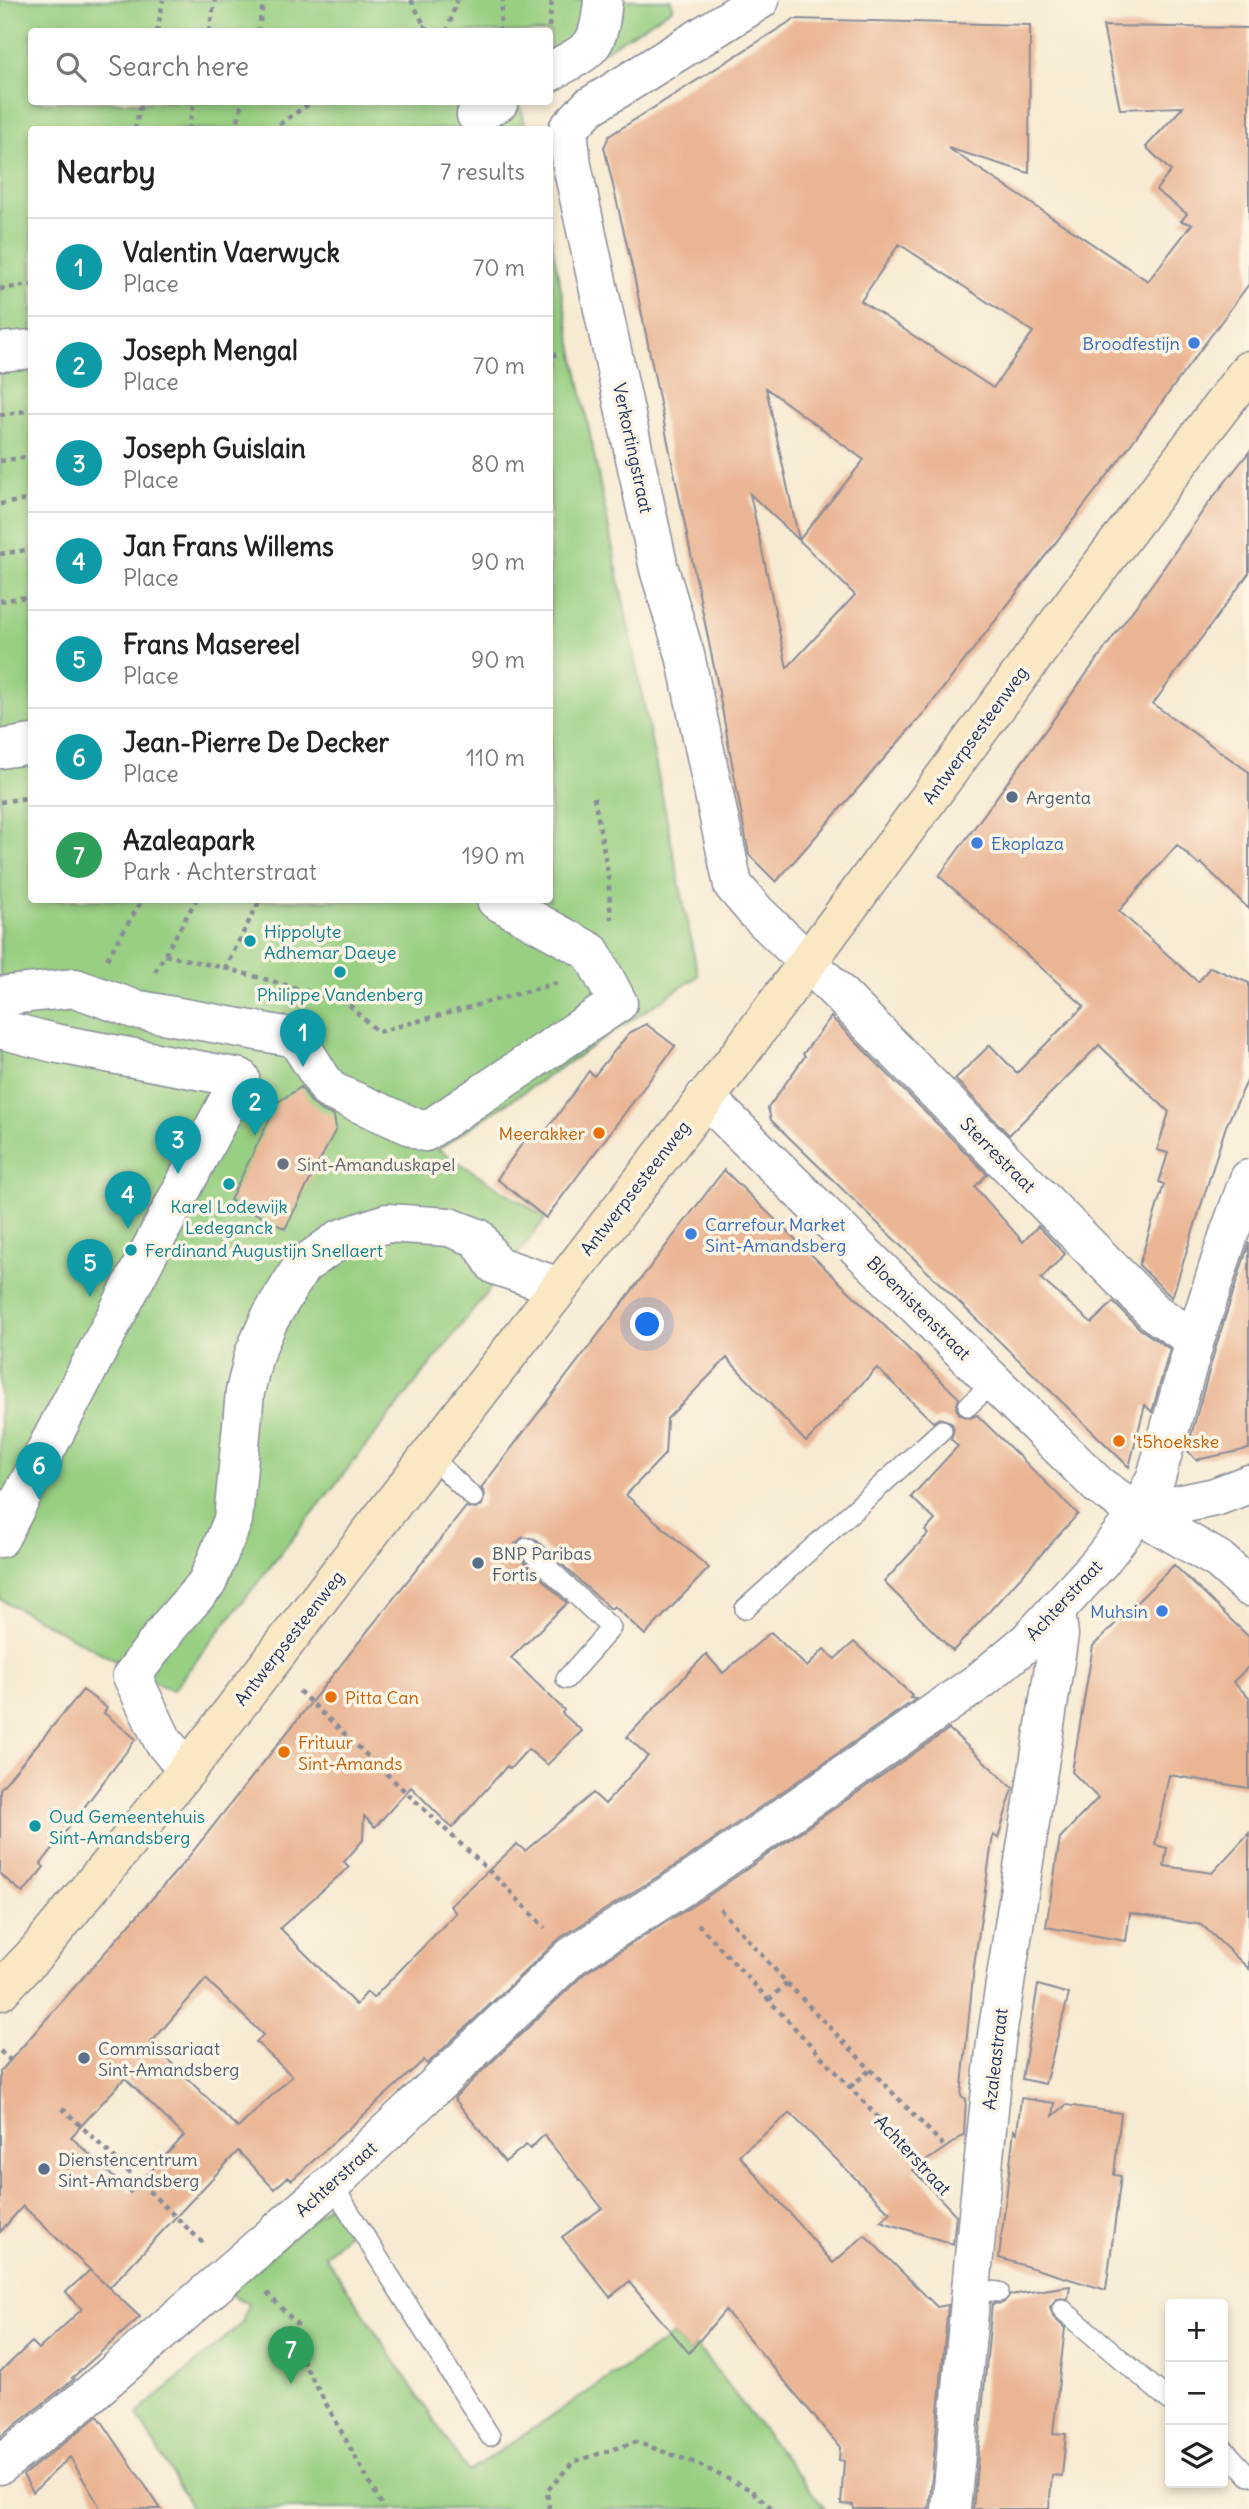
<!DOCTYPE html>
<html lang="en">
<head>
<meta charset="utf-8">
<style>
	:root { --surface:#fff; --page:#f2f2f2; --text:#222; --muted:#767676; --line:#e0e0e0; --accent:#c8321e }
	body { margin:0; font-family:Delius,sans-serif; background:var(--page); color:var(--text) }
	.controls { position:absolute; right:21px; bottom:21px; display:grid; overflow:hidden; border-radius:7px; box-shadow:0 4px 10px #0003 }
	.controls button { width:63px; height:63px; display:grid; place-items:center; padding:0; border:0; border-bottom:2px solid var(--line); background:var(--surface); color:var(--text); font:35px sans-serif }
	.you { position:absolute; left:648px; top:1325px; width:24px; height:24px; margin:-18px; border:5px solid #fff; border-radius:50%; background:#1a73e8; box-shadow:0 0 0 10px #1a73e833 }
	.badge { display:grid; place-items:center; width:46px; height:46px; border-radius:50%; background:var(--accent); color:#fff; font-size:23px; font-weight:700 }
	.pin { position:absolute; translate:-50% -58px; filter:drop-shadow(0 2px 4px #0008) }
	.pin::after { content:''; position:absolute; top:37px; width:24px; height:21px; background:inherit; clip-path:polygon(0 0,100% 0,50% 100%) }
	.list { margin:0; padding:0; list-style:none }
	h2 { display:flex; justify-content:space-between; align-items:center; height:91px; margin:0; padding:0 28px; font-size:30px }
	h2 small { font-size:23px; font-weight:400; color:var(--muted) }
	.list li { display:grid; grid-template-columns:46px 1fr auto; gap:21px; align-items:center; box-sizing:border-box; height:98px; padding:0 28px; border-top:2px solid var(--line) }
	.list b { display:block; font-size:26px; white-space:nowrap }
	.list p { margin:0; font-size:23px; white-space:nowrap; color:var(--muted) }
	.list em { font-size:23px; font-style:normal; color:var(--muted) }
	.icon { flex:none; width:38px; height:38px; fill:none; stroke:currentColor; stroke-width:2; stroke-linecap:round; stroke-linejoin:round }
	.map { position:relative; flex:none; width:1249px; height:2509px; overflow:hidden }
	.search { position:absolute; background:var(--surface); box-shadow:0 4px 10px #0003; left:28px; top:28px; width:525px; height:77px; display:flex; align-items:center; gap:18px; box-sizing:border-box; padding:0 24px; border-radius:7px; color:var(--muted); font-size:26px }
	.panel { position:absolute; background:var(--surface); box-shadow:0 4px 10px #0003; left:28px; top:126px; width:525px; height:777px; border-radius:7px }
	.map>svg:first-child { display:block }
	.green { fill:#98cf82; stroke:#5a7f70; stroke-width:2 }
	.building { fill:#eab594; fill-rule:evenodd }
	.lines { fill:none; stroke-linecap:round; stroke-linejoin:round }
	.lane-casing { stroke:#898c98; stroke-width:22 }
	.street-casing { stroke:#898c98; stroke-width:41 }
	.secondary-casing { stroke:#898c98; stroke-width:41 }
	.path { stroke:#898c98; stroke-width:4.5; stroke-dasharray:5 5; stroke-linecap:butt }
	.lane { stroke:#fff; stroke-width:19 }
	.street { stroke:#fff; stroke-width:38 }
	.secondary { stroke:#fae7c3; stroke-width:38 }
	.shop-dot { fill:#3f7fe0; stroke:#fcf5e5; stroke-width:2.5 }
	.service-dot { fill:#5c6f8a; stroke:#fcf5e5; stroke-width:2.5 }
	.culture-dot { fill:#0f9aa8; stroke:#fcf5e5; stroke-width:2.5 }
	.food-dot { fill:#e8710a; stroke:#fcf5e5; stroke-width:2.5 }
	.worship-dot { fill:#6b7280; stroke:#fcf5e5; stroke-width:2.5 }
	.labels { text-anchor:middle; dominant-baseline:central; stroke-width:7; stroke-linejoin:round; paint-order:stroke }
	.shop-label { font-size:18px; fill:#366cbe; stroke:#fcf5e5; text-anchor:end }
	.street-label { font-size:18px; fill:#1b2f5e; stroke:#fcf5e5 }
	.service-label { font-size:18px; fill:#4e5e75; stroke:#fcf5e5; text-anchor:start }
	.culture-label { font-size:18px; fill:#0d838f; stroke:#fcf5e5; text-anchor:start }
	.food-label { font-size:18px; fill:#c56008; stroke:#fcf5e5; text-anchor:start }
	.worship-label { font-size:18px; fill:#5b616d; stroke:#fcf5e5; text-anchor:start }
</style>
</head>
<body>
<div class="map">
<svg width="1249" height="2509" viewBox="0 0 1249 2509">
	<rect width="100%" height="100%" fill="#fcf5e5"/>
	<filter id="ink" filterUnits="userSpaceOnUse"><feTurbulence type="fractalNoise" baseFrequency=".0143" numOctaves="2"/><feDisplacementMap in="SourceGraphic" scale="14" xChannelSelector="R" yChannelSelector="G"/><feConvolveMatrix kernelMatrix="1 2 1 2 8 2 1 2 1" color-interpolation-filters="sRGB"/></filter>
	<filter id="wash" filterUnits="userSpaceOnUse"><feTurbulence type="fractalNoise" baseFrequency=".00686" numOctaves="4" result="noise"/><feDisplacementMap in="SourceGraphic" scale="28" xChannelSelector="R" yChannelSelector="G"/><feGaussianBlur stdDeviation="1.57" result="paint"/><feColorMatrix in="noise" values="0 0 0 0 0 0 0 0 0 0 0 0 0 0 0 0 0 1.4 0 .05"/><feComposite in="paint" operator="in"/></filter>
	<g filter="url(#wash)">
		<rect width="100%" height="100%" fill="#f7ead2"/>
		<path class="green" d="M0,0H671L673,8L550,85V32H32V102H524L520,104L526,129L32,130V900H550V234L698,976L438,1149L546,1218L172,1691L0,1599Z
			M329,2204L350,2232L325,2255L468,2472L673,2335L689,2353L696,2345L825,2509H192L137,2414L242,2323L248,2303L229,2294Z"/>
		<g id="blocks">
			<path class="building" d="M794,19L1030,25L1029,173L948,148L1148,281L1192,224L1181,221L1187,214L1156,190L1171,171L1146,147L1183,107L1120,109L1103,26L1249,28V284L1114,467L924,713L776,882L749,855L717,682L633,271L604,147L609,136ZM899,244L1033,332L993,388L861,301ZM766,388L864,460L799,540L855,595L787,668L750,494L799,540Z
				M1249,452V573L1153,704L1249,772V909L1201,863L1199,865L1177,845L1119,911L1198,982L1210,967L1249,983V1077L1226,1126L1172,1298L1139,1265L1164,1184L1159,1182L1168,1153L1157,1150L1169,1112L1099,1045L1009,1135L955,1079L990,1045L1017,1073L1084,1006L939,876L1160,573L1207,505Z
				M831,1017L987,1174L975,1187L1023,1242L1038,1226L1065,1254L1041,1279L1092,1323L1113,1302L1140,1329L1170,1349L1152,1412L1145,1405L1129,1467L771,1120L768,1108L805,1056L803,1054Z
				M646,1024L675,1046L546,1218L497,1179L529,1134L542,1137L589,1071L594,1076L629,1033Z
				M301,1087L311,1102L320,1110L334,1116L336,1129L285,1229L230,1200L278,1102Z
				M724,1170L959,1398L956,1408L960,1415L970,1418L977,1415L1078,1514L953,1651L884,1582L928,1534L925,1531L935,1520L911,1497L958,1446L951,1439L954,1428L951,1422L940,1418L933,1422L877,1368L806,1442L727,1358L667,1419L665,1454L626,1495L709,1568L645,1635L614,1606L611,1609L584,1585L535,1539L523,1537L515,1544V1551L519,1557L567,1603L511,1658L564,1710L562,1713L582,1731L547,1765L528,1749L510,1769L507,1766L452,1828L411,1787L375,1827L364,1816L363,1840L344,1862L349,1867L280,1928L356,2005L367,1992L373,1998L456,1913L450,1906L517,1844L525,1851L593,1793L605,1804L648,1756L627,1737L706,1654L723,1673L771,1632L807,1667L824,1649L835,1659L854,1642L912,1695L910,1698L916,1699L681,1862L560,1938L427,2064L424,2060L292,2180L288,2177L274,2189L238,2151L109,2288L23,2206L0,2232V2072L186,1860L466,1507L476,1509L482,1505L485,1494L481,1488ZM206,1979L263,2035L256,2042L292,2076L238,2128L151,2043ZM125,2078L184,2136L130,2193L71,2137Z
				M1249,1243V1449L1196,1460L1187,1450L1216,1346Z
				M1174,1565L1249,1637V1666L1233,1682L1249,1697V1788L1169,1775L1155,1845L1167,1848L1164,1866L1212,1873L1249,1833V1969L1202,1925L1130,1913L1126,1941L1046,1927L1060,1838L1098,1798L1072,1772L1093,1646Z
				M83,1690L107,1708L104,1713L136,1739L41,1864L44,1867L23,1893L0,1874V1789Z
				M949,1729L1013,1788L998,1838L993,1835L974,1966L961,2096L966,2099L964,2135L913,2170L956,2215L953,2244L880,2221L890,2213L790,2113L739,2155L833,2263L865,2235L937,2307L948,2305L929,2509H854L853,2505L841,2504L844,2461L839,2460L840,2447L725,2310L689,2353L629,2282L610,2297L562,2237L602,2208L544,2135L530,2149L526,2145L505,2162L454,2098L585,1973L705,1898Z
				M1038,1985L1069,1994L1045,2084L1022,2079Z
				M1021,2098L1055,2103L1053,2116L1066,2105L1121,2113L1114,2175L1121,2176L1106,2290L999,2258L1014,2130L1017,2133Z
				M90,2270L140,2317L72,2378L74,2379L68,2384L0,2437V2372L32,2342L39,2349L82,2309L66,2292Z
				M1070,2286L1068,2299L1057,2298L1050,2307L1054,2318L1065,2328L1053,2433L1066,2434L1062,2476L1052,2475L1049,2509H973L992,2304L1003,2303L1010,2295Z
				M98,2416L103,2423L161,2509H101L70,2457L33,2492L23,2475Z"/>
		</g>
	</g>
	<g filter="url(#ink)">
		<use href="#blocks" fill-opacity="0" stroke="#898c98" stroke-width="2"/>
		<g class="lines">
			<defs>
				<path id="lane" d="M968,1406L994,1382
					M429,1455L473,1497
					M527,1548L611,1628L566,1679
					M745,1609L942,1430
					M332,2184L490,2436
					M971,2289L999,2292
					M1062,2309L1170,2401
					M1223,2448L1249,2476"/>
				<path id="street" d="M760,0L589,107L568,129L572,165L659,569L685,655L733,885L756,912L808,962L1155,1313L1195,1340
					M550,72C592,48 598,51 603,0
					M476,115L499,102
					M0,352L32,349
					M0,749L32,744
					M0,996L75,988L134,1009L296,1038L329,1090L425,1132L618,1003L591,952L496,900
					M0,1029L54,1043L240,1078L0,1538
					M705,1097L1098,1485L1138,1513L1219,1560L1249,1587
					M1138,1513L1215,1497L1249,1484
					M187,1770L163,1741L132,1676L170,1625L207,1583L233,1520L245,1392L254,1354L269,1320L302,1266L340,1239L387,1223L449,1227L478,1238L495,1265L559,1287
					M0,2465L82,2401L332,2184L572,1956L693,1880L980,1681L1028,1641L1100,1562L1138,1513L1156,1477L1195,1340L1228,1237L1249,1179
					M951,2509L977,2224L996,2042L1059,1635L1056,1611"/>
				<path id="secondary" d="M0,1991L36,1953L187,1770L733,1063L1093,576L1249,370"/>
			</defs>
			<use href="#lane" class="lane-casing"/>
			<use href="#street" class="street-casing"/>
			<use href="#secondary" class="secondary-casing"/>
			<path class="path" d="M411,0L428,32
				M549,27L552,0
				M157,32L163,0
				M209,32L215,0
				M258,32L264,0
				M415,32L425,25
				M447,32L457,0
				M499,32L503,0
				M135,130L141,102
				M188,130L194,102
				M236,130L242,102
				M271,130L312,102
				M0,289L32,285
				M550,343L555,358L550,369
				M0,415L32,410
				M0,461L32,456
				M0,504L32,499
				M0,554L32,549
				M0,601L32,596
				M594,797L608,873L611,919
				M0,802L32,797
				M165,955L225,968L260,900
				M107,959L142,900
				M225,968L346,1002L378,1032L561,982
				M155,972L196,900
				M299,1691L503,1884L545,1928
				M720,1909L787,1983L945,2147
				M698,1924L940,2184
				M769,2000L787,1983
				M0,2051L10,2060
				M850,2087L871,2069
				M62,2108L203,2243
				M267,2293L297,2324L296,2349L384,2509
				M549,2509L547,2491L573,2462L636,2442L693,2462L751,2490L773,2509"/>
			<use href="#lane" class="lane"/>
			<use href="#street" class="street"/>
			<use href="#secondary" class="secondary"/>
		</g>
	</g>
	<g class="shop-dot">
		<circle cx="1194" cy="343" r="7"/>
		<circle cx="977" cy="843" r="7"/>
		<circle cx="691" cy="1234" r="7"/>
		<circle cx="1162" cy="1611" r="7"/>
	</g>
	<g class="service-dot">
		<circle cx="1012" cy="797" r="7"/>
		<circle cx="478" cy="1563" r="7"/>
		<circle cx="84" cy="2058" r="7"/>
		<circle cx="44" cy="2169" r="7"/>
	</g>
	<g class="culture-dot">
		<circle cx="250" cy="941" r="7"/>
		<circle cx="340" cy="972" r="7"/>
		<circle cx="229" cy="1184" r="7"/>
		<circle cx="131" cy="1250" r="7"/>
		<circle cx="35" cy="1826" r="7"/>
	</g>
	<g class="food-dot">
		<circle cx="599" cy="1133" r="7"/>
		<circle cx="1119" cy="1441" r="7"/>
		<circle cx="331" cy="1697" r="7"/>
		<circle cx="284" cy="1752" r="7"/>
	</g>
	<circle class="worship-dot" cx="283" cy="1164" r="7"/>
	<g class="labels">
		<g class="shop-label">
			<text x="1180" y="343">Broodfestijn</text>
			<text x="991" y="843" text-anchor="start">Ekoplaza</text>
			<text x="705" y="1224" text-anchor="start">Carrefour Market<tspan x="705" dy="21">Sint-Amandsberg</tspan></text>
			<text x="1148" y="1611">Muhsin</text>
		</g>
		<g class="street-label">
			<text transform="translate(633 448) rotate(78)">Verkortingstraat</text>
			<text transform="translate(975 735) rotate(-54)">Antwerpsesteenweg</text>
			<text transform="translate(998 1155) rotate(45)">Sterrestraat</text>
			<text transform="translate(635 1188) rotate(-52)">Antwerpsesteenweg</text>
			<text transform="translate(919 1308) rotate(45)">Bloemistenstraat</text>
			<text transform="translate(1064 1600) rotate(-47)">Achterstraat</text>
			<text transform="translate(289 1638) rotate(-52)">Antwerpsesteenweg</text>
			<text transform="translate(995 2059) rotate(-83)">Azaleastraat</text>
			<text transform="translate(913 2155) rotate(47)">Achterstraat</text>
			<text transform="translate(336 2179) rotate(-42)">Achterstraat</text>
		</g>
		<g class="service-label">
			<text x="1026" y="797">Argenta</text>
			<text x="492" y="1553">BNP Paribas<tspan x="492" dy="21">Fortis</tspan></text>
			<text x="98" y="2048">Commissariaat<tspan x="98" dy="21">Sint-Amandsberg</tspan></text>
			<text x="58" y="2159">Dienstencentrum<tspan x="58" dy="21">Sint-Amandsberg</tspan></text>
		</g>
		<g class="culture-label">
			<text x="264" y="931">Hippolyte<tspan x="264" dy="21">Adhemar Daeye</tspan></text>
			<text x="340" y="994" text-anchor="middle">Philippe Vandenberg</text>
			<text x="229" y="1206" text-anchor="middle">Karel Lodewijk<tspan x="229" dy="21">Ledeganck</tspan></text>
			<text x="145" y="1250">Ferdinand Augustijn Snellaert</text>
			<text x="49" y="1816">Oud Gemeentehuis<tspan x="49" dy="21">Sint-Amandsberg</tspan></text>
		</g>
		<g class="food-label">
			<text x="585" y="1133" text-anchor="end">Meerakker</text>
			<text x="1133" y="1441">'t5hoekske</text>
			<text x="345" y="1697">Pitta Can</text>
			<text x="298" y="1742">Frituur<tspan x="298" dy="21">Sint-Amands</tspan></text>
		</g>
		<g class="worship-label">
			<text x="297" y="1164">Sint-Amanduskapel</text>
		</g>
	</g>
</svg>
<div class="controls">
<button>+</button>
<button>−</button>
<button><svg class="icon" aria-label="layers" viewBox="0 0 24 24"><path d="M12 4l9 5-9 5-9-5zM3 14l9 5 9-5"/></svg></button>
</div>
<div class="you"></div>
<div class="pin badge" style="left:303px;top:1067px;background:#0f9aa8">1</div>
<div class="pin badge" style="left:255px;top:1136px;background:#0f9aa8">2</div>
<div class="pin badge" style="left:178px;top:1174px;background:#0f9aa8">3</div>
<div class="pin badge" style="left:128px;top:1229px;background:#0f9aa8">4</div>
<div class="pin badge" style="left:90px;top:1297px;background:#0f9aa8">5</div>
<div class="pin badge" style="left:39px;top:1500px;background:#0f9aa8">6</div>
<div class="pin badge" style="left:291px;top:2384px;background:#2e9e5b">7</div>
<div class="search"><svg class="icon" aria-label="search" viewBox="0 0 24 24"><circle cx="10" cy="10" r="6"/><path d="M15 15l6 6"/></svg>Search here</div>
<section class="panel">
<h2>Nearby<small>7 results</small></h2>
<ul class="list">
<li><span class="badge" style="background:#0f9aa8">1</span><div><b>Valentin Vaerwyck</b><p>Place</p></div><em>70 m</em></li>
<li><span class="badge" style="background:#0f9aa8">2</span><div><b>Joseph Mengal</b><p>Place</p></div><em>70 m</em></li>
<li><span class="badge" style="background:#0f9aa8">3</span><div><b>Joseph Guislain</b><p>Place</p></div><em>80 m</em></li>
<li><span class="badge" style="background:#0f9aa8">4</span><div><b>Jan Frans Willems</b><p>Place</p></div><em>90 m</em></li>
<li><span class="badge" style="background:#0f9aa8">5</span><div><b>Frans Masereel</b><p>Place</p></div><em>90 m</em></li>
<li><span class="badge" style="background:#0f9aa8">6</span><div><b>Jean-Pierre De Decker</b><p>Place</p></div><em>110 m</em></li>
<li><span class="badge" style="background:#2e9e5b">7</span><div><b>Azaleapark</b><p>Park · Achterstraat</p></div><em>190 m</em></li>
</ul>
</section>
</div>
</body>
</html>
